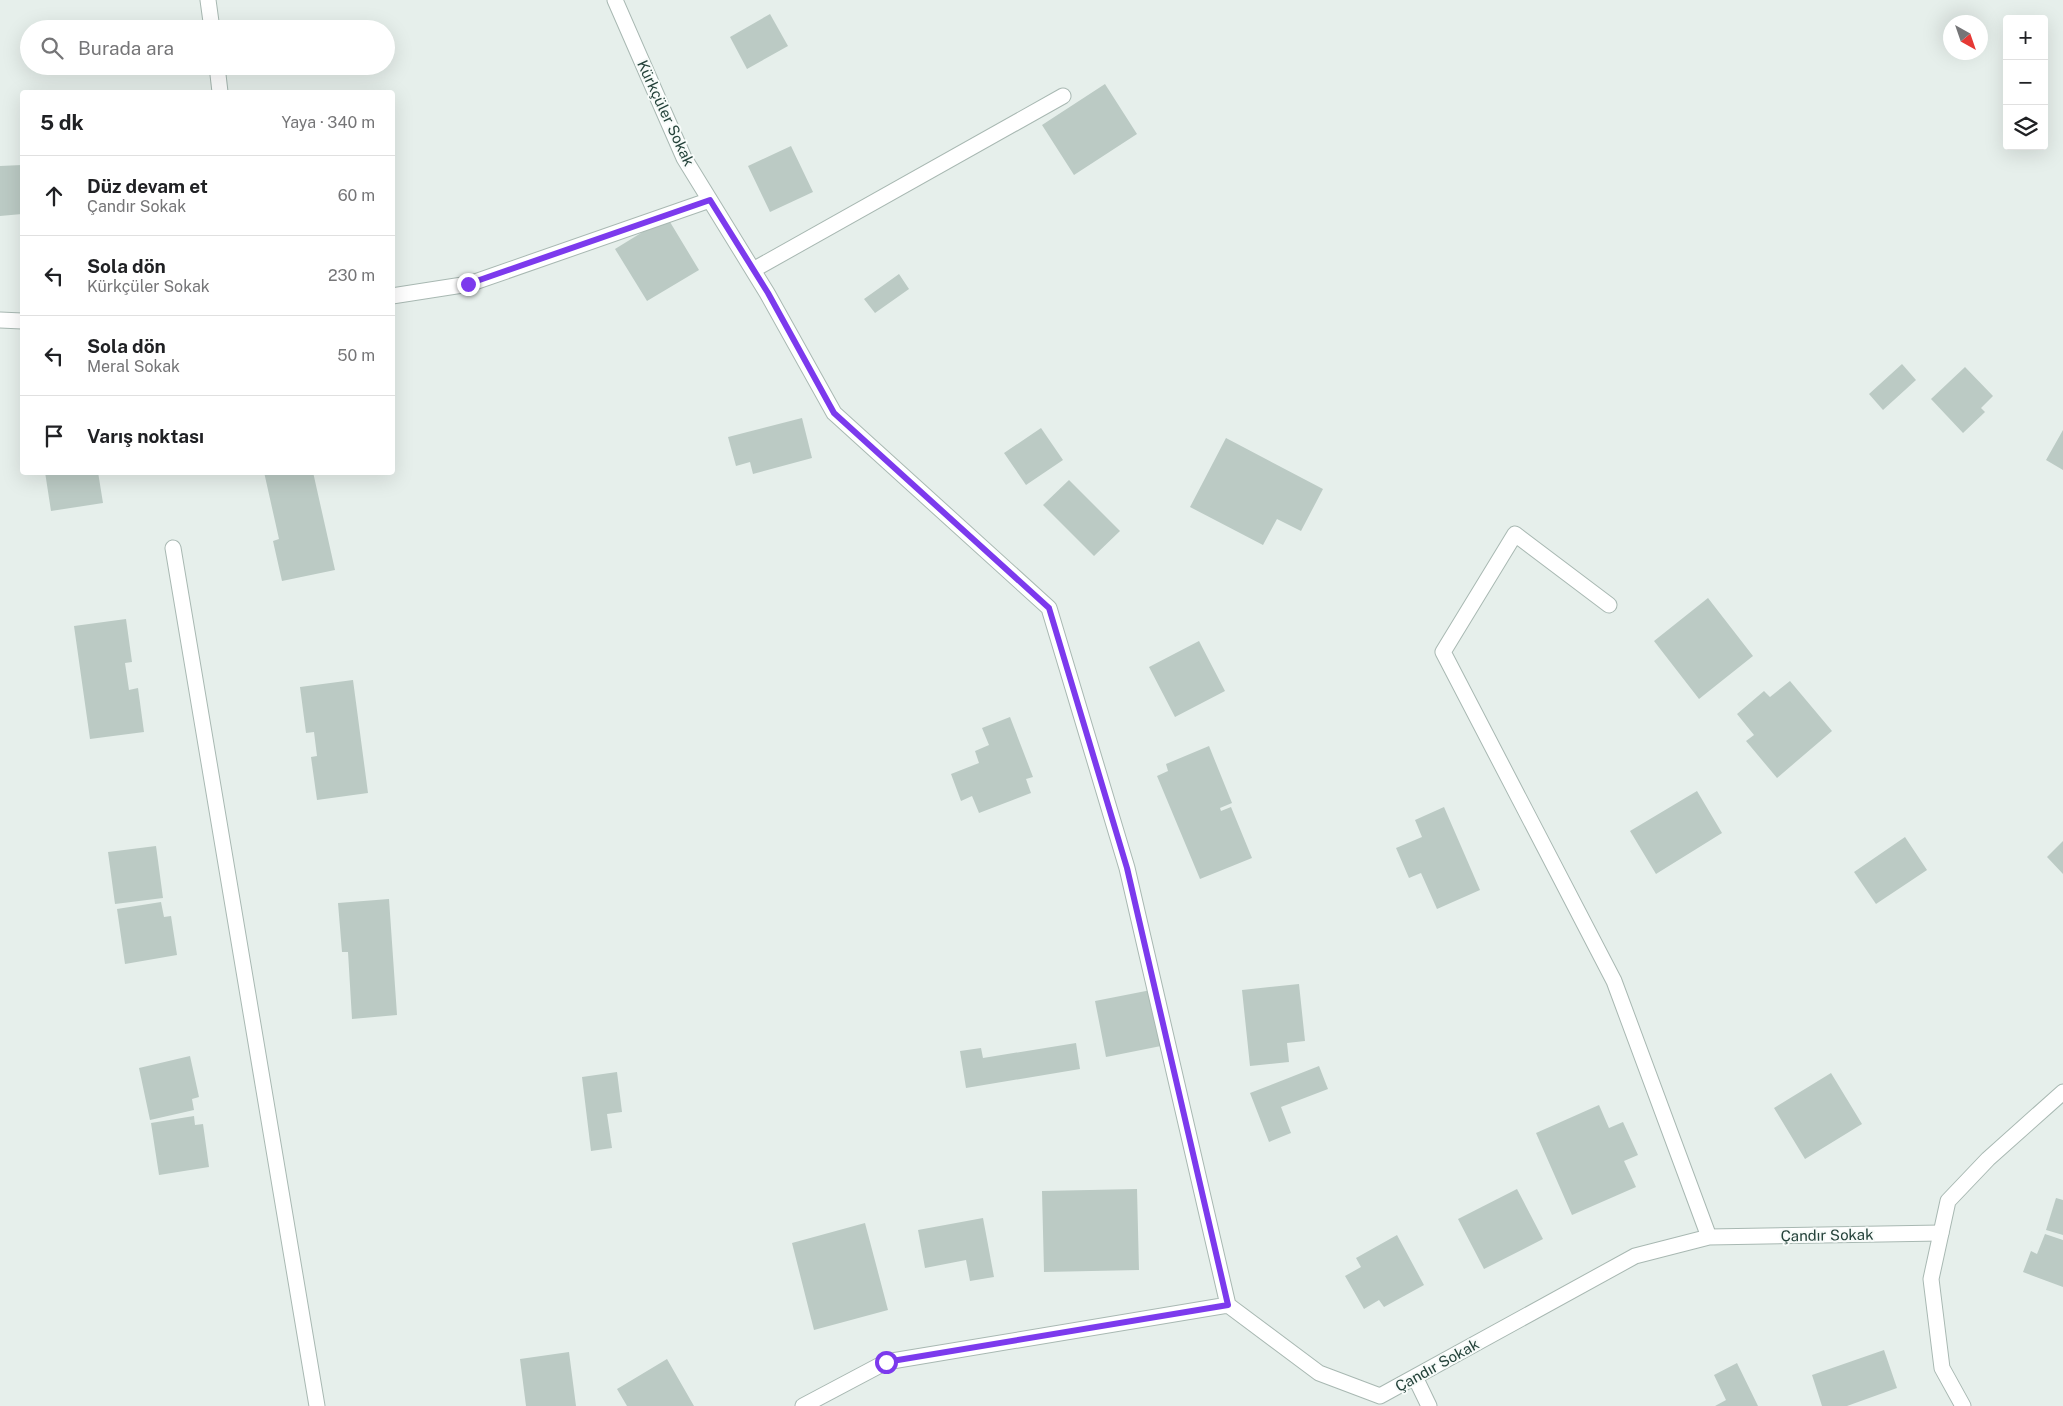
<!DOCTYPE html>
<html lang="tr">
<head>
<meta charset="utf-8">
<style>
	:root { --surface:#fff; --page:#f6f6f6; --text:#202124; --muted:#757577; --line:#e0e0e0 }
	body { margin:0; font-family:"Public Sans",sans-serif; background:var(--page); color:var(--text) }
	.controls { position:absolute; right:15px; top:15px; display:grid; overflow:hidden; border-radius:5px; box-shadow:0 5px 20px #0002 }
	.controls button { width:45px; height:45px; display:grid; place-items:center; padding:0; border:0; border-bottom:1px solid var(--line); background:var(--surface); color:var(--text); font:25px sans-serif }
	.compass { position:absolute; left:1943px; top:15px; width:45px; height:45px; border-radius:50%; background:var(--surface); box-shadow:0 5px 20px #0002; rotate:140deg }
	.stop { position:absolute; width:15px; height:15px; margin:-11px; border:4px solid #7c3aed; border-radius:50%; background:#fff }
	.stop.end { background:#7c3aed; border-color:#fff; box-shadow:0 1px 5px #0008 }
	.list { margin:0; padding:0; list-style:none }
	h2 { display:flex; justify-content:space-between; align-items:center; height:65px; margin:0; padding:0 20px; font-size:21px }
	h2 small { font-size:16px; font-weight:400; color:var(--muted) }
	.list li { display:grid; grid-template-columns:32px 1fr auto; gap:15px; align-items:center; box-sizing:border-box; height:80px; padding:0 20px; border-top:1px solid var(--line) }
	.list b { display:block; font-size:19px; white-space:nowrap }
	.list p { margin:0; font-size:16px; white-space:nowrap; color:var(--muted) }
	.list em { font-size:16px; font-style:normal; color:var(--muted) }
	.icon { flex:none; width:28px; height:28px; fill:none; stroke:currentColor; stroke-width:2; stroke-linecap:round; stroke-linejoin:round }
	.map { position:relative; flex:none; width:2063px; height:1406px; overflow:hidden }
	.search { position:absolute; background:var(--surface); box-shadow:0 5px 20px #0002; left:20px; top:20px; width:375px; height:55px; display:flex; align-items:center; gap:12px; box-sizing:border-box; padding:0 18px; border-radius:28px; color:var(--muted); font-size:19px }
	.panel { position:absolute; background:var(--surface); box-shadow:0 5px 20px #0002; left:20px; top:90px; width:375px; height:385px; border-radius:5px }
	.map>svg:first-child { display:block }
	.building { fill:#bbcac4 }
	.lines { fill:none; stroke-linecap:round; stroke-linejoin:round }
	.minor-casing { stroke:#a8b8b2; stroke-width:17 }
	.tertiary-casing { stroke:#a8b8b2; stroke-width:17 }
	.minor { stroke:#fff; stroke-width:15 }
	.tertiary { stroke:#fff; stroke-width:15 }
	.route { stroke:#7c3aed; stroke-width:6 }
	.labels { text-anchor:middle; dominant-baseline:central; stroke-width:4; stroke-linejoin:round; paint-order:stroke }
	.street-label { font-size:15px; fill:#24423a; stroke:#f7fbf9 }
</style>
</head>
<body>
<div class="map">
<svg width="2063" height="1406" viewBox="0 0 2063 1406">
	<rect width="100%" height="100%" fill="#e6efeb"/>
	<path class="building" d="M770,14L788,46L747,69L730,37Z
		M1105,84L1137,134L1074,175L1042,125Z
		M791,146L813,192L770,212L748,166Z
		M22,165V214L0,216V166Z
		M667,217L699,270L647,301L615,249Z
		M899,274L909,289L875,313L864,299Z
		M1902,364L1916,380L1883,410L1869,394Z
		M1965,367L1993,396L1981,408L1985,412L1963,433L1931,399Z
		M802,418L812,458L753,474L750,462L736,466L728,437Z
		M1041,428L1063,460L1026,485L1004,453Z
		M2063,430V470L2046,460Z
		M1226,438L1323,489L1301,531L1277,519L1263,545L1190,507Z
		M45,472H98L103,503L51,511Z
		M264,472H313L335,570L282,581L273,541L279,539Z
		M1069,480L1120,531L1094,556L1043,505Z
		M1708,598L1753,656L1699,699L1654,641Z
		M126,619L132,662L125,663L129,690L138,688L144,732L90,739L74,626Z
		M1199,641L1225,691L1175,717L1149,667Z
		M353,680L368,793L317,800L311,757L317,756L314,732L306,733L300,687Z
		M1790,681L1832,731L1777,778L1746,741L1754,735L1737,714L1764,691L1770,697Z
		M1010,717L1033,777L1026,779L1031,793L979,813L972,796L961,801L951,774L979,763L975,751L989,745L982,728Z
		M1209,746L1232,803L1220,808L1221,811L1231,807L1252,858L1200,879L1157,776L1168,771L1166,764Z
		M1697,791L1722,833L1656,874L1630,831Z
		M1444,807L1480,890L1437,909L1421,873L1409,878L1396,848L1422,837L1415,820Z
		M1905,837L1927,870L1876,904L1854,872Z
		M2063,841V874L2047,857Z
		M156,846L163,898L115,904L108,852Z
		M389,899L397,1015L352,1019L348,952H342L338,903Z
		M161,902L164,917L171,916L177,955L125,964L117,909Z
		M1299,984L1305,1041L1287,1043L1289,1062L1250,1066L1242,990Z
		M1151,990L1161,1046L1106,1057L1095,1001Z
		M1076,1043L1080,1069L966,1088L960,1051L981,1048L983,1058Z
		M190,1056L199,1097L192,1099L194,1110L150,1120L139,1068Z
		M1319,1066L1328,1089L1281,1107L1291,1133L1269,1142L1250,1093Z
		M617,1072L622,1112L607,1114L612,1148L591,1151L582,1077Z
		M1831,1073L1862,1124L1805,1159L1774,1108Z
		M1599,1105L1609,1128L1623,1122L1638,1155L1624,1161L1636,1187L1572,1215L1536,1133Z
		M194,1116L195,1125L203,1124L209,1167L159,1175L151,1123Z
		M1137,1189L1139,1270L1044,1272L1042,1191Z
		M1517,1189L1543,1239L1484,1269L1458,1219Z
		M2056,1198L2063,1200V1235L2046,1230Z
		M983,1218L994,1277L970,1281L966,1260L925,1268L918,1230Z
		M865,1223L888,1310L814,1330L792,1243Z
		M2045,1234L2063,1240V1287L2023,1272L2031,1251L2037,1254Z
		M1397,1235L1424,1285L1384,1307L1379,1300L1364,1309L1345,1276L1361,1267L1356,1258Z
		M1884,1350L1897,1388L1847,1406H1822L1812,1375Z
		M569,1352L576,1406H526L520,1359Z
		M667,1359L694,1406H627L617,1389Z
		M1737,1363L1758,1406H1715L1726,1400L1714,1375Z"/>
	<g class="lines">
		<defs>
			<path id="minor" d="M208,0L212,29
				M615,0L684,158L767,293L834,413L1049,608L1127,868L1228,1305
				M217,66L220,92
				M753,270L1063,96
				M392,296L469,284L710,200
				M0,320L22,321
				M173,548L317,1406
				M1609,605L1515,534L1443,652L1614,981L1709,1237
				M1415,1377L1429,1406
				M803,1406L886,1362L1228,1305L1319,1373L1380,1396L1635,1256L1709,1237L1941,1233"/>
			<path id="tertiary" d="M1963,1406L1942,1368L1931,1279L1948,1201L1988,1159L2063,1092"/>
		</defs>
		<use href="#minor" class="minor-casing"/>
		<use href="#tertiary" class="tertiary-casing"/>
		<use href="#minor" class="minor"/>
		<use href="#tertiary" class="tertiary"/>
	</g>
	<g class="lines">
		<path class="route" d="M468,284L710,200L768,293L834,413L1049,608L1127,868L1228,1305L886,1362"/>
	</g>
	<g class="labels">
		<g class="street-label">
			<text transform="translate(666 113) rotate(65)">Kürkçüler Sokak</text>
			<text transform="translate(1827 1235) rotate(-1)">Çandır Sokak</text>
			<text transform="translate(1437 1365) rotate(-29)">Çandır Sokak</text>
		</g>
	</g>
</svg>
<div class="controls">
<button>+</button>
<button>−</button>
<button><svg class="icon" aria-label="layers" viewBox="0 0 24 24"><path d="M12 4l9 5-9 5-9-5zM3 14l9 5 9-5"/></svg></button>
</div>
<svg class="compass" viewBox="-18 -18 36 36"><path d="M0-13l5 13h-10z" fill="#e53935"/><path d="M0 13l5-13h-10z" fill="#757577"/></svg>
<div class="stop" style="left:886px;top:1362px"></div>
<div class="stop end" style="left:468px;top:284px"></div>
<div class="search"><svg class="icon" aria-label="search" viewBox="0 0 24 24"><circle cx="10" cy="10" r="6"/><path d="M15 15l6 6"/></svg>Burada ara</div>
<section class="panel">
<h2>5 dk<small>Yaya · 340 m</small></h2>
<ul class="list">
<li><svg class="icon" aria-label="ahead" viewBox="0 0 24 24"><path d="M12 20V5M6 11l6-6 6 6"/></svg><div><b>Düz devam et</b><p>Çandır Sokak</p></div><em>60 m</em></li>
<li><svg class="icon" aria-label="left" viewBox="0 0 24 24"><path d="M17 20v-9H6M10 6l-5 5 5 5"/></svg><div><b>Sola dön</b><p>Kürkçüler Sokak</p></div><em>230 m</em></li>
<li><svg class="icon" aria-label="left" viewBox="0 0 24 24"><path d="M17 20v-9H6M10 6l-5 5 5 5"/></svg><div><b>Sola dön</b><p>Meral Sokak</p></div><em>50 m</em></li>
<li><svg class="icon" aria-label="arrive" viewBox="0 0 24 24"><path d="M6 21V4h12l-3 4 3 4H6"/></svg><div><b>Varış noktası</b></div></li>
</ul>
</section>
</div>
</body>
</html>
